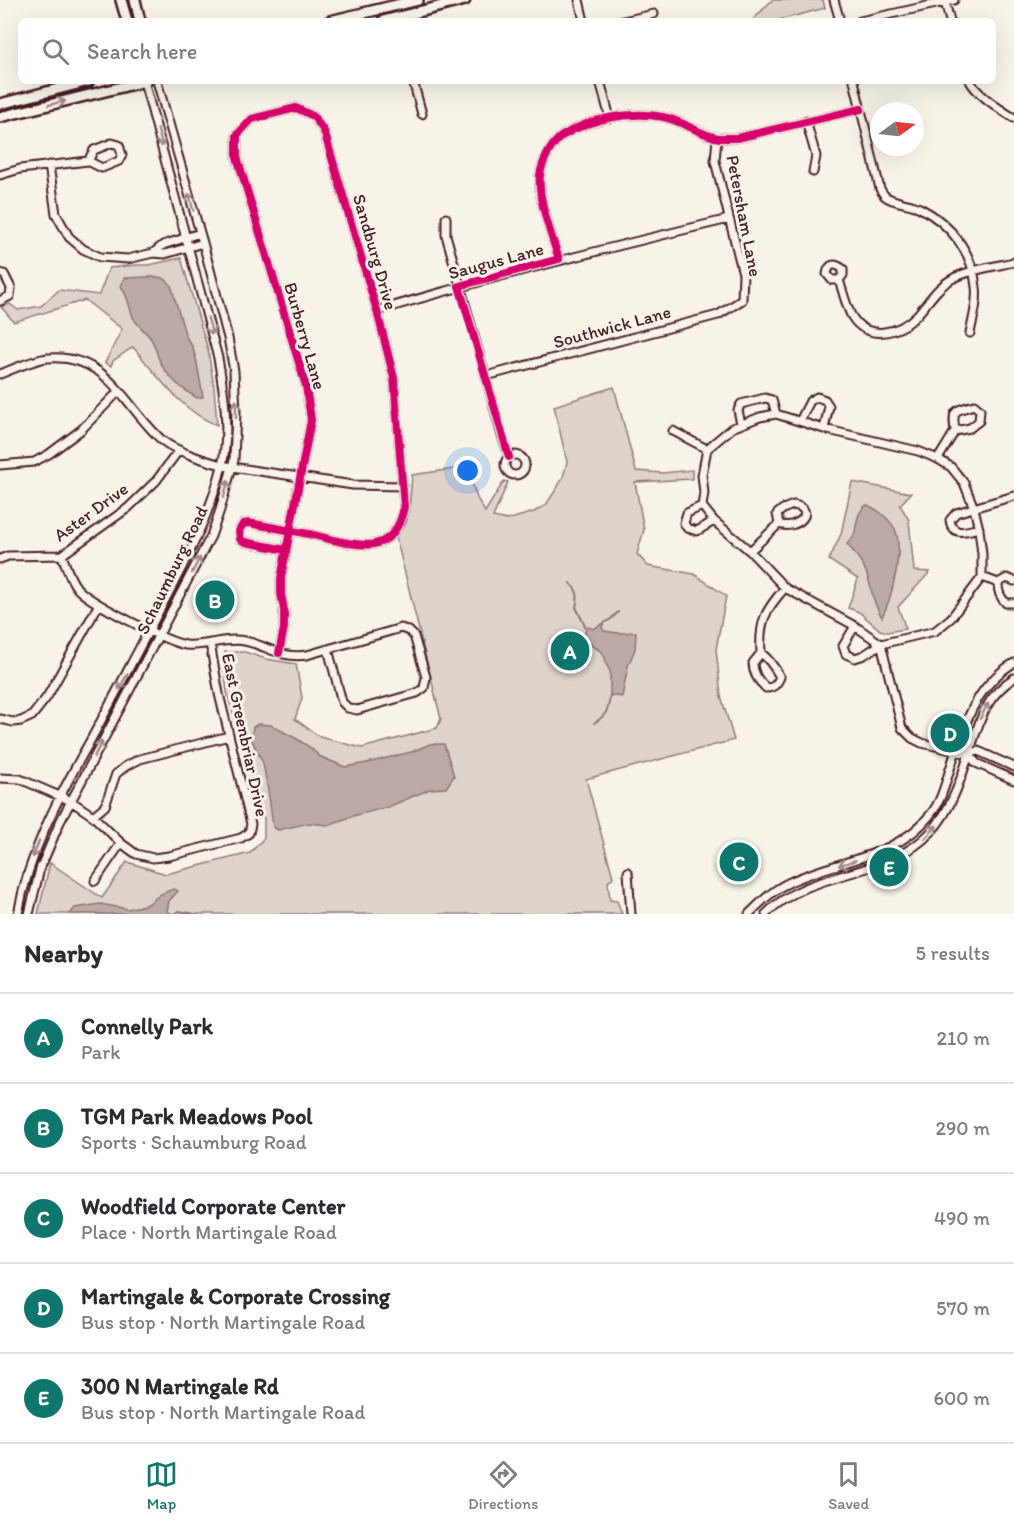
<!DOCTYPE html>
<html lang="en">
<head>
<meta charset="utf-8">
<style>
	:root { --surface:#fff; --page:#f2f2f3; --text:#2b2b33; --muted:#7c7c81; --line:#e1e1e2; --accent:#0f766e }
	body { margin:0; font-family:Itim,sans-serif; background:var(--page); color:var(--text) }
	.compass { position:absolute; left:870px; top:102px; width:54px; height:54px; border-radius:50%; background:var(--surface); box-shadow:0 6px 24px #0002; rotate:75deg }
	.you { position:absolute; left:468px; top:471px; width:21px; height:21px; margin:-15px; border:4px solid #fff; border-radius:50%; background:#1a73e8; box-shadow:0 0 0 9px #1a73e833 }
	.badge { display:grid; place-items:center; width:39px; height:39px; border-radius:50%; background:var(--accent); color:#fff; font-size:20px; font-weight:700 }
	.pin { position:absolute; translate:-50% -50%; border:3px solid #fff; box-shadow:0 2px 6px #0006 }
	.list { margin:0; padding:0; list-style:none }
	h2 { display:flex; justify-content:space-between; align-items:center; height:78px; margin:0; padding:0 24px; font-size:26px }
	h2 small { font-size:20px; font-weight:400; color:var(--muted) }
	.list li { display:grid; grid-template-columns:39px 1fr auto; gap:18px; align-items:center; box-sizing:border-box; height:90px; padding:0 24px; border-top:2px solid var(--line) }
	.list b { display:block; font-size:22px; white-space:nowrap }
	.list p { margin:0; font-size:20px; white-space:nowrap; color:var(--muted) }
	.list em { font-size:20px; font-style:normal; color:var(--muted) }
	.icon { flex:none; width:33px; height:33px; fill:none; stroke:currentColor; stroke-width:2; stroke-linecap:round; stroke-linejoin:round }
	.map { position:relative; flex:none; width:1014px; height:914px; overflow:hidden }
	.search { position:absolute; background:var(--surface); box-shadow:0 6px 24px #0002; left:18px; right:18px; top:18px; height:66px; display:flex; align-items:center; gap:15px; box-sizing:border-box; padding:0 21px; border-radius:9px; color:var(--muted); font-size:22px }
	.sheet { height:528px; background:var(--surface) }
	nav { display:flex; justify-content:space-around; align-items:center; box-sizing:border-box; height:84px; border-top:2px solid var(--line); background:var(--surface); font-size:16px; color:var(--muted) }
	nav a { display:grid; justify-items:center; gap:3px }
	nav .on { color:var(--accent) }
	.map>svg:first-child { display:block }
	.green { fill:#ded4cc; stroke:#947a7c; stroke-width:1.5 }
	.water { fill:#bcaaa7; stroke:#8e7275; stroke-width:1.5 }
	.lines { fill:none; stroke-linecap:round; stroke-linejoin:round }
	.stream { stroke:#8e7275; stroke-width:2 }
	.minor-casing { stroke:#4a1f2b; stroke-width:11 }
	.major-casing { stroke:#4a1f2b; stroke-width:14 }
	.minor { stroke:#f7f3e8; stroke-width:7 }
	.major { stroke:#f7f3e8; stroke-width:9 }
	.cycleway-casing { stroke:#f7f3e8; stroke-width:11 }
	.cycleway { stroke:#d6006c; stroke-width:8 }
	.oneway { stroke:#a0898a }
	.labels { text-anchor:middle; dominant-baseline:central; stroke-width:6; stroke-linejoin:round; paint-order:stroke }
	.street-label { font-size:18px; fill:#4a1f2b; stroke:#f7f3e8 }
</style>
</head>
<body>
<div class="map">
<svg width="1014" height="914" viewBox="0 0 1014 914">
	<rect width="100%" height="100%" fill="#f7f3e8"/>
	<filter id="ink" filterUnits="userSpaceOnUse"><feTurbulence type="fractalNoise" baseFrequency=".0167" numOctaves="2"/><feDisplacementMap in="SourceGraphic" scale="12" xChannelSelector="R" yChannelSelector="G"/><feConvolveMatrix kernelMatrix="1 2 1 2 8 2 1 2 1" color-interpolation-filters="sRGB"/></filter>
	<g filter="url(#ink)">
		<path class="green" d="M772,0H823L825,8L776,21H752Z
			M181,258L208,350L214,387L217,425C182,412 156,374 133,347L113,361L111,366L105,363L122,329L85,300L14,322L1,307L10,304L18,310L41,306L59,290L99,295L109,268L136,265H149Z
			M614,387L636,471L662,473L692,470V479L635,482L644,530L637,554L648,566L694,574L726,596L716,649L721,696L734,740L586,779L613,877L608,882L610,900L617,901L622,914H38L50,863L102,898L127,862L166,874L250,853L264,838V819L227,692L223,660L225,652H245L266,659L296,664L302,698L295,719L320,737L362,748L437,728L441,719L396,537L406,523L409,512L412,475L467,467L477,498L485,512L504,481L508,482L493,517L507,520L534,512L546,505L557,488L563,477L567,462L554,406Z
			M852,482L911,493L900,505L909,520L914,571L930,572L898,607L906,629L887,632L880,630L859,612L848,608L858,579L829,560L841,534Z"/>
		<path class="water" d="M149,277C160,277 164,276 171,285L186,337L192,346L196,358L203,397L197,398C180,388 165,376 158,357C156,351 155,345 151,339C146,331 137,326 133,317C129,306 128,296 121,286L124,278Z
			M866,505C875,507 890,519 895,529C904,550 892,598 882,617C872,603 872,587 866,572C862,561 854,552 847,544C858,534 854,529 858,517C859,513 863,508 866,505Z
			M604,623L602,627L604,631L618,633L636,632L635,649L628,666L622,697L610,695V671L606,664L605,658L602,652L588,643L584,638L586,628L589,627L593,629Z
			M258,724L271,725L297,739L311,748L319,756L345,767L367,763L411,752L430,744H444L454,776L446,788L430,789L388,807L353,816L328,825L309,823L278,830L273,827L269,796L263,763L251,739L253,727Z
			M173,889L178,891L169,901L167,911L172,914H70L75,908L100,904L128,909L148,904L161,894Z"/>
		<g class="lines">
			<path class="stream" d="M570,583C578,591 579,596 576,607L586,628
				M604,623L611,619L618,612
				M594,723C606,716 609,709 610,695
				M174,914L179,911L195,914"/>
			<defs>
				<path id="minor" d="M579,0L584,21
					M834,0L840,21
					M945,2L950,21
					M623,21L654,14
					M860,21L954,0
					M413,81L422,114
					M600,81L610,118
					M854,81L880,189C882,192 883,194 885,196C893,203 911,203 920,208C951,224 973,253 976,287C978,302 973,318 970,333
					M970,81C977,95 1001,110 1014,118
					M806,121L816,156L813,172
					M112,143L119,145L122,155L119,161L102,168L88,161L94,150Z
					M49,165L56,214L69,237L83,249L100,257L128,259L153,253L165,254L203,243
					M0,175L20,169L88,161
					M446,218V235L501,432L509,457
					M153,253L163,245L200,233
					M559,259C552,237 537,198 540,175C542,162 551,144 562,136C590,118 630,111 663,117C682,120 699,135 719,138C724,138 731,138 737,138L861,109
					M0,273L4,274L11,288L10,296L0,301
					M839,280H832L827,274C829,263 835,263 843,269V275L839,280C843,292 846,305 851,315C866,342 899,334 917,315C928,303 937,287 952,279C968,270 996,266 1014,262
					M377,311C493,276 611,247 729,219
					M0,374C13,369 35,359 48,358C109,353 125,408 163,441C177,452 214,464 232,467L353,485L403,486
					M486,376L718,315L742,300L743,274L715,161L717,138
					M776,414L824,429L918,451L938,459L951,467L964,483L974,508L979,529L982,554V577L951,618L935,631L881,644L855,626L785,588L750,551L714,521L702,506L704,493L702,475L707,449L732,428L760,417Z
					M800,421L810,401L817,397L825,400L829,406L824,429
					M741,424L738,410L741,404L765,398L772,400L776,414
					M673,431L707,449
					M505 465a10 10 0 1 1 20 0a10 10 0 1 1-20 0Z
					M938,459L955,431C952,409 954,411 974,405L980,410L979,421L970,428L955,431
					M0,465L34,462L49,454L81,430L119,391
					M793,505C818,509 798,531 779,524L777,514L783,509Z
					M702,506L687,513L684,523L687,528L697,531L714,521
					M979,528C967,531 952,537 950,520L956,513L1014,496
					M750,551L779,524
					M62,555C66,566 69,578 77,588C87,601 169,643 186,645C205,647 226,637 245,641C268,646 281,659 307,655L401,628L409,631L414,636L426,677L424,688L417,693L357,710L348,708L342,702L328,649
					M0,559L8,556L62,555L128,508L156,481L179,450
					M982,577L998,583
					M998,583C998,592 1000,597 1006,603H1014
					M998,583L1007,578L1014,581
					M855,626L843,646L846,654L855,658L864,655L881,644L902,728L912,738L922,743L969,754
					M279,653L284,628V610L281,594V578L311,420L306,386L237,157V135L252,119L296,108L313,116L324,131L377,311L394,378L404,507C401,522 395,538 378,543C362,549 326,538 309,534C289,530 269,527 249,523L243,524L239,531L240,539L245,542L286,550
					M761,653C769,659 775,668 780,677C777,684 774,688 766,688C758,681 753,674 753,663Z
					M761,653C759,622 765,610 785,588
					M0,719L13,722L21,721L32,716L47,697L99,604
					M969,754L976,763L1014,780
					M969,754L978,751L1014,767
					M0,778L20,779L71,801L93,816L121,843L136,854L153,858L169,856L241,838L249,833L251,824L219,694L210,643
					M93,816L105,806L116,774L126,766L140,759L229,736
					M628,872L631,914
					M95,881L121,843
					M18,914C29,852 58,798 89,743C112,701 134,658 157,615C182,568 209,519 222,466C230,431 224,392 218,358L144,81
					M29,914L40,869L60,822L211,536L220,510L234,460L236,412L234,371L228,338L203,243L157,81
					M749,914C761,902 773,890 788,883C836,859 895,860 930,815C941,802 945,785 950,769C963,729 974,686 1014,663
					M766,914C810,868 886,880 931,832C951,810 960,782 969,754C979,723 984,697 1014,678"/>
				<path id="major" d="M121,0L127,21
					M135,0L140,21
					M330,21L418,0
					M383,21L465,0
					M0,104L89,81
					M0,117L146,81"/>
			</defs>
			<use href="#minor" class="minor-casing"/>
			<use href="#major" class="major-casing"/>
			<use href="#minor" class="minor"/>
			<use href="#major" class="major"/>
			<defs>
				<path id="cycleway" d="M509,457L459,286L559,259C552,237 537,198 540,175C542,162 551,144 562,136C590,118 630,111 663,117C682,120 699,135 719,138C724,138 731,138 737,138L861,109
					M279,653L284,628V610L281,594V578L311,420L306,386L237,157V135L252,119L296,108L313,116L324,131L377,311L394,378L404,507C401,522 395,538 378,543C362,549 326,538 309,534C289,530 269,527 249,523L243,524L239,531L240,539L245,542L286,550"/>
			</defs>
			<use href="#cycleway" class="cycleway-casing"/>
			<use href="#cycleway" class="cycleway"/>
		</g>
		<defs><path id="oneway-shaft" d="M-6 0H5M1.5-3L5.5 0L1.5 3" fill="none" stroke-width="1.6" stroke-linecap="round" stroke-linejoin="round" transform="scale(1.5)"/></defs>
		<g class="oneway">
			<use href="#oneway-shaft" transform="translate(57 103) rotate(-14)"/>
			<use href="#oneway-shaft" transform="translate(160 138) rotate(75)"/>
			<use href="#oneway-shaft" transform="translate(191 202) rotate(-106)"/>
			<use href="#oneway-shaft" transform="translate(210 326) rotate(75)"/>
			<use href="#oneway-shaft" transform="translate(236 409) rotate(-90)"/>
			<use href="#oneway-shaft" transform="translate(226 489) rotate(-74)"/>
			<use href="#oneway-shaft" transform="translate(196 565) rotate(-63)"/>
			<use href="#oneway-shaft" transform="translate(123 682) rotate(119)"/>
			<use href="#oneway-shaft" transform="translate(984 711) rotate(-62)"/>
			<use href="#oneway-shaft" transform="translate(98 749) rotate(-63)"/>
			<use href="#oneway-shaft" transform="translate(931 832) rotate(-48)"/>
			<use href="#oneway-shaft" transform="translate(36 849) rotate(111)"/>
			<use href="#oneway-shaft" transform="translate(847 863) rotate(162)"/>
		</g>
	</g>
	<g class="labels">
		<g class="street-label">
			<text transform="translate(744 216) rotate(79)">Petersham Lane</text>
			<text transform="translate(375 252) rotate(74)">Sandburg Drive</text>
			<text transform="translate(496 261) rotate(-15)">Saugus Lane</text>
			<text transform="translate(612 327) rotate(-15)">Southwick Lane</text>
			<text transform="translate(305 336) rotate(74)">Burberry Lane</text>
			<text transform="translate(91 512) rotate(-36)">Aster Drive</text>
			<text transform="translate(172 570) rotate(-64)">Schaumburg Road</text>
			<text transform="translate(245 735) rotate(78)">East Greenbriar Drive</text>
		</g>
	</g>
</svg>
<svg class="compass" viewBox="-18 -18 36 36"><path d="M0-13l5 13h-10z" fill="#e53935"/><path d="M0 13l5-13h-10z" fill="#7c7c81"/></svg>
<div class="you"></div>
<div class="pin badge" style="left:570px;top:651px">A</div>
<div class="pin badge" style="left:215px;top:600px">B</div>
<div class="pin badge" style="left:739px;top:862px">C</div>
<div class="pin badge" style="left:950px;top:733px">D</div>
<div class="pin badge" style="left:889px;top:867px">E</div>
<div class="search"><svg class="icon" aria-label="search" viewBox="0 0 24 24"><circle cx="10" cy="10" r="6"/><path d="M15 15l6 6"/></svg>Search here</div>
</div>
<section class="sheet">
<h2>Nearby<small>5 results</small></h2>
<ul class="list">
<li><span class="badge">A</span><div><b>Connelly Park</b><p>Park</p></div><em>210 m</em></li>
<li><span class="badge">B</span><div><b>TGM Park Meadows Pool</b><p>Sports · Schaumburg Road</p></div><em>290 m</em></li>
<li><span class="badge">C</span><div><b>Woodfield Corporate Center</b><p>Place · North Martingale Road</p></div><em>490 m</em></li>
<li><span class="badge">D</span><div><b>Martingale &amp; Corporate Crossing</b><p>Bus stop · North Martingale Road</p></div><em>570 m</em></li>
<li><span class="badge">E</span><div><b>300 N Martingale Rd</b><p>Bus stop · North Martingale Road</p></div><em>600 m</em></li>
</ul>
</section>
<nav>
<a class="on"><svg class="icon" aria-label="map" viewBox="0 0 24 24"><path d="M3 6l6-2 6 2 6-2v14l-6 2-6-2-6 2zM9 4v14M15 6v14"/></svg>Map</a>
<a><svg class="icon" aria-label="directions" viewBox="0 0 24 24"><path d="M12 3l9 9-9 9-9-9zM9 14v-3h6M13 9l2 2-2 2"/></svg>Directions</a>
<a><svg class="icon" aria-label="saved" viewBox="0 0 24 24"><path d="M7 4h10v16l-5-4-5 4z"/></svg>Saved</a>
</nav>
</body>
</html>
